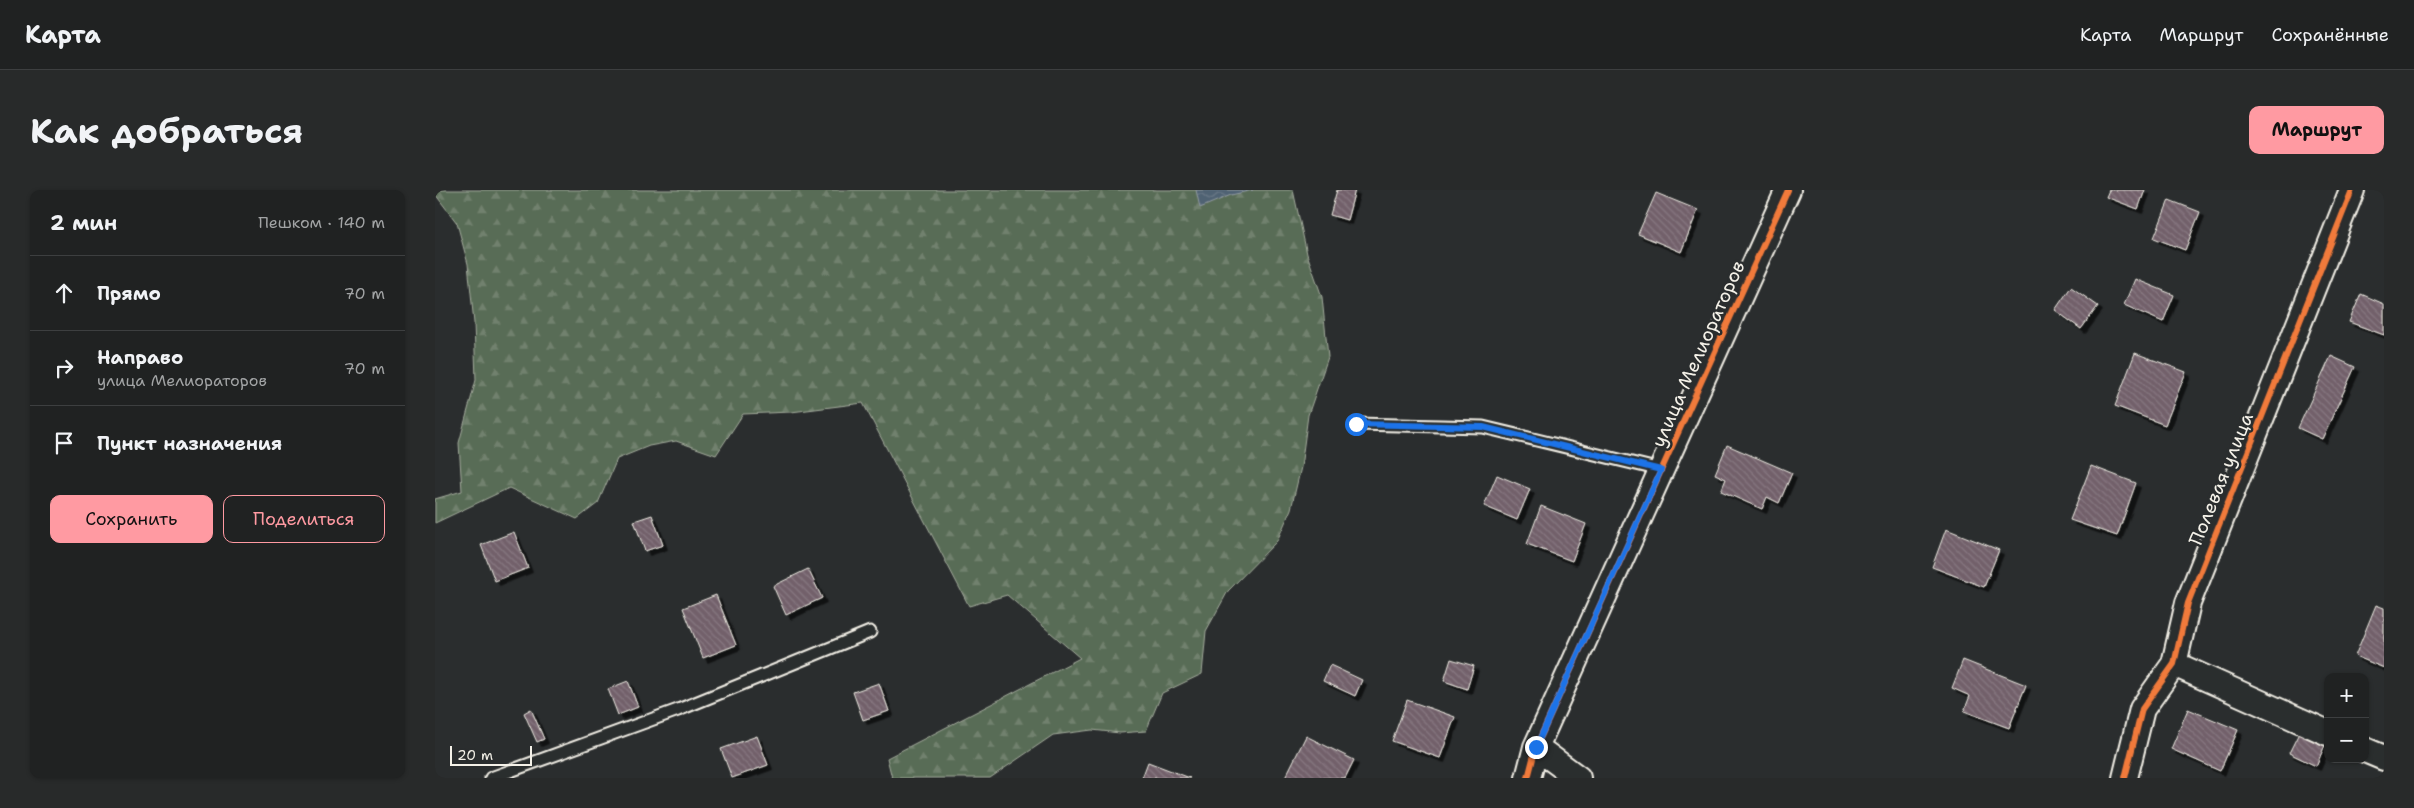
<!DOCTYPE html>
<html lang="ru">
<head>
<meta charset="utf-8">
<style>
	:root { --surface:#202222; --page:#282a2a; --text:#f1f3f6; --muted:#a2a4a5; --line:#3d3f40; --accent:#ff9aa2 }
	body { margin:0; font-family:"Shantell Sans",sans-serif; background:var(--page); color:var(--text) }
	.controls { position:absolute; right:15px; bottom:15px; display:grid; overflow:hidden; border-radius:10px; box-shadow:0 1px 4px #0004 }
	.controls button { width:45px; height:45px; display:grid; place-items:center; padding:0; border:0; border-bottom:1px solid var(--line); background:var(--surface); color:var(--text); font:25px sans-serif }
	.scale { position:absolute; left:15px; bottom:12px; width:82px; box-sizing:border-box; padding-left:5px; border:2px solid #f4f1e8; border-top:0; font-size:14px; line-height:18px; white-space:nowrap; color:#f4f1e8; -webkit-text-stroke:4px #2a2d2e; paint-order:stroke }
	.stop { position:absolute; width:15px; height:15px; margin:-11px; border:4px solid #1a73e8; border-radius:50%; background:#fff }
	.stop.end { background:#1a73e8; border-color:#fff; box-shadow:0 1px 5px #0008 }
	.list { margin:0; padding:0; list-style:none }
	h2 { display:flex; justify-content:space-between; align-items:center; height:65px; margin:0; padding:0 20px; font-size:21px }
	h2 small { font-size:16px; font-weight:400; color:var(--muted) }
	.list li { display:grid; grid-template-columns:32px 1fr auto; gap:15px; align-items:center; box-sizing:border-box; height:75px; padding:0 20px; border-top:1px solid var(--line) }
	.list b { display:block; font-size:19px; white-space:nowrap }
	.list p { margin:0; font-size:16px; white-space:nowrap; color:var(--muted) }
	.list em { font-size:16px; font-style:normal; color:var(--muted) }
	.actions { display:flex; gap:10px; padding:15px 20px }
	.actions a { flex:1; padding:11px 0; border:1px solid var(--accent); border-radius:10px; text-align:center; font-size:18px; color:var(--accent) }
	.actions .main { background:var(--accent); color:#111 }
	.icon { flex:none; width:28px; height:28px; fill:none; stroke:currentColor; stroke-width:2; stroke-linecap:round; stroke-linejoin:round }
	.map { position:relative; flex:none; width:1949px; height:588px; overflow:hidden; border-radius:10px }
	header { display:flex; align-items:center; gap:30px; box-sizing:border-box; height:70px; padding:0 25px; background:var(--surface); border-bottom:1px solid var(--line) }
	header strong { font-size:24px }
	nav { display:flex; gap:28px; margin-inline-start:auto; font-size:18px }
	.intro { display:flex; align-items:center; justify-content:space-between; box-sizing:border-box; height:120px; padding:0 30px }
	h1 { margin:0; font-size:35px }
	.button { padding:12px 22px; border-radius:10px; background:var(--accent); color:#111; font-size:18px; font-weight:700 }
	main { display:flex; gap:30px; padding:0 30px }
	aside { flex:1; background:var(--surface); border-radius:10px; box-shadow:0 1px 4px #0004 }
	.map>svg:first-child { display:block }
	.forest { fill:url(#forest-firs); stroke:#a6ae9f }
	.water { fill:url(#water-waves); stroke:#929ba2 }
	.building { fill:url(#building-back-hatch); stroke:#f4f1e8; filter:url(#shadow) }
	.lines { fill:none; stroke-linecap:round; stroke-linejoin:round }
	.lane-casing { stroke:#f4f1e8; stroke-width:15 }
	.street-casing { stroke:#f4f1e8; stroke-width:28 }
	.lane { stroke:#2a2d2e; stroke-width:11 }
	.street { stroke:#2a2d2e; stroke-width:24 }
	.cycleway-casing { stroke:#2a2d2e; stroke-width:9 }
	.cycleway { stroke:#f17a3a; stroke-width:6 }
	.route { stroke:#1a73e8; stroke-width:6 }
	.labels { text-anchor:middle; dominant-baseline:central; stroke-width:5; stroke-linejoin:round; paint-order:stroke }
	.street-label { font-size:19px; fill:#f4f1e8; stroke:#2a2d2e }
</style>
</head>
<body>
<header>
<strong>Карта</strong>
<nav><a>Карта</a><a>Маршрут</a><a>Сохранённые</a></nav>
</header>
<div class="intro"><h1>Как добраться</h1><a class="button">Маршрут</a></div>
<main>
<aside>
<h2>2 мин<small>Пешком · 140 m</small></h2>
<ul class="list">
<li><svg class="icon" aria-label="ahead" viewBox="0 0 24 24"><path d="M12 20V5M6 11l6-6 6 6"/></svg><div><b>Прямо</b></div><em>70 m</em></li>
<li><svg class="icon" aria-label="right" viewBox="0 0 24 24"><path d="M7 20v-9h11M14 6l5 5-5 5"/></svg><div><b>Направо</b><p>улица Мелиораторов</p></div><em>70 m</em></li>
<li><svg class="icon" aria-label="arrive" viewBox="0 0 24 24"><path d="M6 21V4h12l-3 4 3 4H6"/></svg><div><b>Пункт назначения</b></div></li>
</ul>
<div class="actions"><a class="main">Сохранить</a><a>Поделиться</a></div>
</aside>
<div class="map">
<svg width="1949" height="588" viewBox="0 0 1949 588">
	<defs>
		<pattern id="forest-firs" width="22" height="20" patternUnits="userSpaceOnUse" patternTransform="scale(1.25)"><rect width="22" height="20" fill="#596c56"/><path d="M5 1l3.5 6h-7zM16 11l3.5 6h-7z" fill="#71816e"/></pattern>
		<pattern id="water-waves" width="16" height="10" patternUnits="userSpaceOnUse" patternTransform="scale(1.25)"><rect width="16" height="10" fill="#506273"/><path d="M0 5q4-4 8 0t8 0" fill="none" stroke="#6a7987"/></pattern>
		<pattern id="building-back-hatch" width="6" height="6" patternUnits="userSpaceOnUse" patternTransform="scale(1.25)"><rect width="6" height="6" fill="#72616b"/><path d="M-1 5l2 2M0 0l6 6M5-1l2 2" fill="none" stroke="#877880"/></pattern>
		<filter id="shadow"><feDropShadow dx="4.5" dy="4.5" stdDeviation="0" flood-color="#0009"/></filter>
	</defs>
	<rect width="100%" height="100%" fill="#2a2d2e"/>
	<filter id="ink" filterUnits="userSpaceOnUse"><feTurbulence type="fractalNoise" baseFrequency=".02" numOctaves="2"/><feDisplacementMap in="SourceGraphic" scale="10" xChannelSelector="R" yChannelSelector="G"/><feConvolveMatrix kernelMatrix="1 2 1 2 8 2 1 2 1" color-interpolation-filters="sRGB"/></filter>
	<g filter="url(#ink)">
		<path class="forest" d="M0,0H858L872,64L887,107L893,167L873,225L866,277L856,319L842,351L793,401L771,441L767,484L727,503L711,541L685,543L657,540L618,545L555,588H457L452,568L645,468L572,405L534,416L428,213L356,222L308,224L281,265L241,251L214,256L182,269L163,313L142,329L74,298L0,333V309L27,301L24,253L41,190L39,133L33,74L22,33L0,4Z"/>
		<path class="water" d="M761,0H818L796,5L765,18Z"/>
		<path class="building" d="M902,0H920L912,30L895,25Z
			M1674,0H1710L1703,19L1671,7Z
			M1221,3L1263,20L1246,62L1203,44Z
			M1734,10L1765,22L1750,60L1719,48Z
			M1700,89L1739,105L1728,132L1689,115Z
			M1636,97L1663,116L1646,139L1620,120Z
			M1926,104L1949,114V145L1914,132Z
			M1700,163L1751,182L1730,235L1680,216Z
			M1896,166L1920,177L1887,249L1863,238Z
			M1292,255L1357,283L1344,313L1332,307L1327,319L1286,301L1291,289L1280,284Z
			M1656,276L1701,293L1682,346L1635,330Z
			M1062,285L1095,299L1082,330L1049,316Z
			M1106,316L1151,334L1137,371L1092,354Z
			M217,325L228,355L210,361L199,331Z
			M1511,339L1564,360L1549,397L1497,377Z
			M79,342L93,378L60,391L46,355Z
			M373,379L387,408L351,425L338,396Z
			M281,405L301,455L268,468L248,418Z
			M1941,415L1949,418V478L1920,466Z
			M1016,469L1039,476L1032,499L1009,491Z
			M1528,470L1591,495L1574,538L1529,521L1535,506L1517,498Z
			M895,475L927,490L920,506L888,491Z
			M193,491L203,517L183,525L173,499Z
			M444,493L454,521L428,530L418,502Z
			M972,510L1020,527L1005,568L957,551Z
			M96,519L109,549L102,552L89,523Z
			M1753,519L1803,540L1785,581L1736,559Z
			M1864,543L1890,555L1881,576L1854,563Z
			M322,546L333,575L297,588L286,559Z
			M871,546L919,570L910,588H850Z
			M713,572L755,588H707Z"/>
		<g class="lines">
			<defs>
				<path id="lane" d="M921,234L1048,237L1226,280
					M56,588L243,520L435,442"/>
				<path id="street" d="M1739,474L1893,543
					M1101,557L1143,588
					M1930,560L1949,568
					M1093,588L1101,557L1353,0
					M1690,588L1707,519L1739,474L1753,413L1917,0"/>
			</defs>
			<use href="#lane" class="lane-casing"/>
			<use href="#street" class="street-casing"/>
			<use href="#lane" class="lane"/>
			<use href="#street" class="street"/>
			<defs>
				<path id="cycleway" d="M1093,588L1101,557L1353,0
					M1690,588L1707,519L1739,474L1753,413L1917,0"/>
			</defs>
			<use href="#cycleway" class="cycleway-casing"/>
			<use href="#cycleway" class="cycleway"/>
		</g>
	</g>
	<g class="lines" filter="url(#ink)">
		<path class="route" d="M921,234L1048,237L1226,280L1101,557"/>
	</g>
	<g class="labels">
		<g class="street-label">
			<text transform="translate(1263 164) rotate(-66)">улица Мелиораторов</text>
			<text transform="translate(1786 289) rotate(-68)">Полевая улица</text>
		</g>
	</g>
</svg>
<div class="controls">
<button>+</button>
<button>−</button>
</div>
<div class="scale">20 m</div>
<div class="stop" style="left:921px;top:234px"></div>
<div class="stop end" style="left:1101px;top:557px"></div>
</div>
</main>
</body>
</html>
